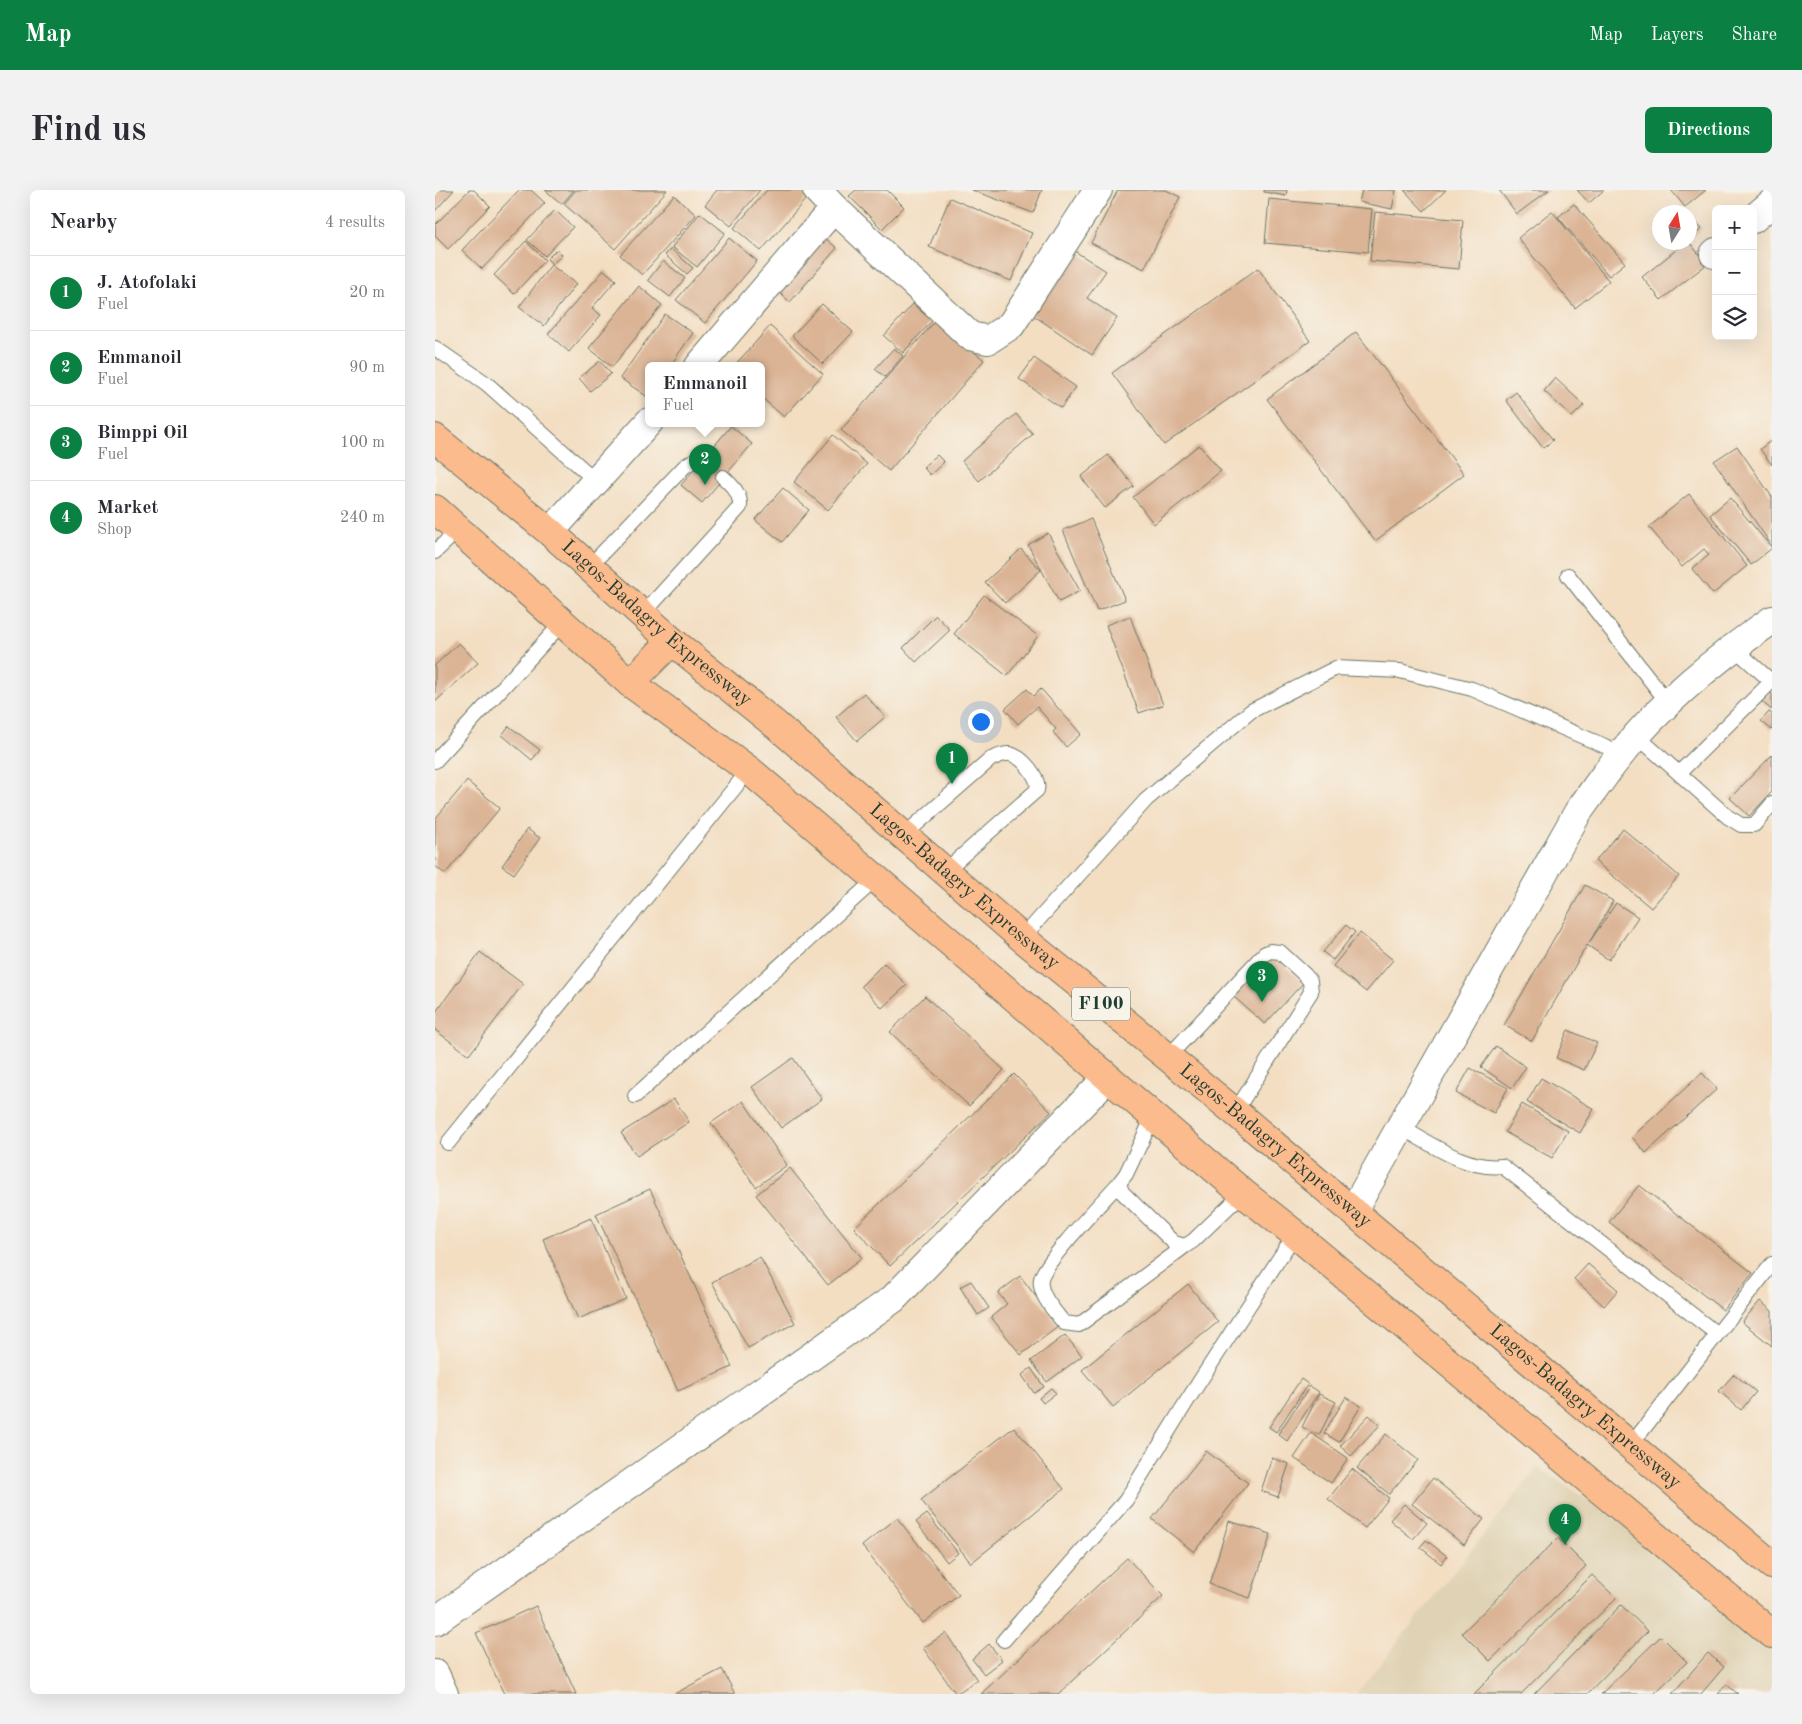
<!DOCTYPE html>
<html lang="en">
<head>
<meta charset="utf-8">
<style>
	:root { --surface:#fff; --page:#f2f2f3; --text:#2b2b33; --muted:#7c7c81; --line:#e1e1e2; --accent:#0b8043 }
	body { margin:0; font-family:"Old Standard TT",serif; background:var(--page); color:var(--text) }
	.controls { position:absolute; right:15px; top:15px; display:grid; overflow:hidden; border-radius:8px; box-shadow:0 5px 20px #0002 }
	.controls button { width:45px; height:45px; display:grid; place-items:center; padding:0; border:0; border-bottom:1px solid var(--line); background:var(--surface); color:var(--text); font:25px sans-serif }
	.compass { position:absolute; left:1217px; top:15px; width:45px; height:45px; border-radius:50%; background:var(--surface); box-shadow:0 5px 20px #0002; rotate:11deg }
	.you { position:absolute; left:545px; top:531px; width:18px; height:18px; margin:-12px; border:4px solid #fff; border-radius:50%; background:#1a73e8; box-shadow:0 0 0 8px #1a73e833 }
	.badge { display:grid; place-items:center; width:32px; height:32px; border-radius:50%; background:var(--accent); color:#fff; font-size:16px; font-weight:700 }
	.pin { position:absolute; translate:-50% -41px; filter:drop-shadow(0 1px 2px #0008) }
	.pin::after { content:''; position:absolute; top:26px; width:18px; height:15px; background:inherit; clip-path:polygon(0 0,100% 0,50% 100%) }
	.popup { position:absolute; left:210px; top:172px; width:120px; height:65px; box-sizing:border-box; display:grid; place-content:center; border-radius:8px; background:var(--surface); filter:drop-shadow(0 1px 4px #0005); font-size:16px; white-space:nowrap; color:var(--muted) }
	.popup b { font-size:19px; color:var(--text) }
	.popup::after { content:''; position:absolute; left:50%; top:100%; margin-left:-10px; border:10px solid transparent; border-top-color:var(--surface) }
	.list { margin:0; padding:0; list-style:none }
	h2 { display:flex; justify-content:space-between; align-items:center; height:65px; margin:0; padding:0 20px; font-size:21px }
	h2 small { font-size:16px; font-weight:400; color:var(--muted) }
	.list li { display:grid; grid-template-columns:32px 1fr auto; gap:15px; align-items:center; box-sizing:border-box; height:75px; padding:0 20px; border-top:1px solid var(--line) }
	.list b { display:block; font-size:19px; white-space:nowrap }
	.list p { margin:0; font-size:16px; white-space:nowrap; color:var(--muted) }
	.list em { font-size:16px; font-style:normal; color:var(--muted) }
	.icon { flex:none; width:28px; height:28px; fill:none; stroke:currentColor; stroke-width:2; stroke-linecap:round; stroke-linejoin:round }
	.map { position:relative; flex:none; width:1337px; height:1504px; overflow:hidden; border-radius:8px }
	header { display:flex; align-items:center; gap:30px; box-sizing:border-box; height:70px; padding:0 25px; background:var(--accent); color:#fff }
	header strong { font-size:24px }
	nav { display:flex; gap:28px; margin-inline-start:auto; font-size:18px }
	.intro { display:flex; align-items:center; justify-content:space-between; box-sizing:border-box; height:120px; padding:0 30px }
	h1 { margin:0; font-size:35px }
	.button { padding:12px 22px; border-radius:8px; background:var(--accent); color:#fff; font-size:18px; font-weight:700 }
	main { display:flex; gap:30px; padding:0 30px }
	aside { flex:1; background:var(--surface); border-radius:8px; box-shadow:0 5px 20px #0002 }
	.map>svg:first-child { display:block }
	.built { fill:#e0d3b5 }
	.building { fill:#dbb495 }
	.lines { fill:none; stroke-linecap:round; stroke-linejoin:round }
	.service-casing { stroke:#697566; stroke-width:16 }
	.minor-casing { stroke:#697566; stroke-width:30 }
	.tertiary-casing { stroke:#697566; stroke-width:30 }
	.trunk-casing { stroke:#697566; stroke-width:30 }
	.service { stroke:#fff; stroke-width:14 }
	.minor { stroke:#fff; stroke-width:28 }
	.tertiary { stroke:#fff; stroke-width:28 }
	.trunk { stroke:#fbbb8c; stroke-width:28 }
	.labels { text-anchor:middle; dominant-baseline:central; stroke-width:4; stroke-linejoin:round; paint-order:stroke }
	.shield { fill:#f7f3e8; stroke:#60746a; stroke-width:1 }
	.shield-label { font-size:19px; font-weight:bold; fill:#1f3d34 }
	.street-label { font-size:20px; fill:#1f3d34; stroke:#f7f3e8 }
</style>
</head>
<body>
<header>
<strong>Map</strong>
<nav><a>Map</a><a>Layers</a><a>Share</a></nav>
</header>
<div class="intro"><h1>Find us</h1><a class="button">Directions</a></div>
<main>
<aside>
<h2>Nearby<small>4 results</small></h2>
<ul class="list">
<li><span class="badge">1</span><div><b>J. Atofolaki</b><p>Fuel</p></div><em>20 m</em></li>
<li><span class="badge">2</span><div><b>Emmanoil</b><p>Fuel</p></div><em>90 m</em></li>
<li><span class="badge">3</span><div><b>Bimppi Oil</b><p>Fuel</p></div><em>100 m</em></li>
<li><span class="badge">4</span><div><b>Market</b><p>Shop</p></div><em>240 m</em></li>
</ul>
</aside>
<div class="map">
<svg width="1337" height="1504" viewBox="0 0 1337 1504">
	<rect width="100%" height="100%" fill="#f7f3e8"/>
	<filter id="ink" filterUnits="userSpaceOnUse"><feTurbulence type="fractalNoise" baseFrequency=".02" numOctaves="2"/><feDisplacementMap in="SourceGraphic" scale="10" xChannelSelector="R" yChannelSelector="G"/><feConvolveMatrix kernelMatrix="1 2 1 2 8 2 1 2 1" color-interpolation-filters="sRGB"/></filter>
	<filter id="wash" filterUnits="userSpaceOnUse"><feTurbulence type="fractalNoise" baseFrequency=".0096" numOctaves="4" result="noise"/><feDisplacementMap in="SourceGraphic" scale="20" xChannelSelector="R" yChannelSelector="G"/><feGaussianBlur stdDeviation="1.12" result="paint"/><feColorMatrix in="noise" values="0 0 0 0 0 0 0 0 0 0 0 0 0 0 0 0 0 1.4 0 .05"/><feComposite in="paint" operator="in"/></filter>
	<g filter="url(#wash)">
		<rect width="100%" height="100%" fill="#f3dec2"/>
		<path class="built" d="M1103,1277L1337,1434V1504H921Z"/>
		<g id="blocks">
			<path class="building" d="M0,0H19L0,21Z
				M34,0H39L55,16L13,59L0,46V35Z
				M84,0H96L110,13L47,79L27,60Z
				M110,0H139L127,14Z
				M141,0H232L180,59L129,14Z
				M282,0H325L296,36L270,15Z
				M332,0H373L376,3L326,61L299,38Z
				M421,0H452L469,17L447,39L414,6Z
				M537,0H607L598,23Z
				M683,0H731L745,7L709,79L656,53Z
				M829,0H852L851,6L829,2Z
				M927,0H961L957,19L924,12Z
				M969,0H1011L989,21Z
				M1064,0H1114L1082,24Z
				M1142,0H1169L1154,13Z
				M1236,0H1271L1250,17Z
				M239,5L261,25L207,85L185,65Z
				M515,8L597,43L576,91L494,57Z
				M834,9L937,19L933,62L830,53Z
				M1139,14L1190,73L1174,86L1123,27Z
				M120,20L138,37L110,66L92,50Z
				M1117,21L1174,91L1140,118L1083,48Z
				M940,22L1028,30L1024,79L935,71Z
				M265,23L290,43L262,77L237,57Z
				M1254,25L1267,39L1254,50Z
				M385,44L402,58L355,112L338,97Z
				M294,48L322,71L270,133L241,110Z
				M91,51L110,70L79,104L59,85Z
				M1251,52H1254L1272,74L1226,110L1207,87Z
				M122,59L127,65L117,74L112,69Z
				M236,59L258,78L252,84L230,65Z
				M638,60L671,81L652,108L682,128L657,165L595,123Z
				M228,71L250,88L235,107L213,90Z
				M116,75L141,94L109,136L84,117Z
				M823,78L875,151L729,255L677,183Z
				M169,80L181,90L157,118L166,125L134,162L113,144Z
				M204,96L227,115L177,177L154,158Z
				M387,114L418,142L388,174L357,146Z
				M478,114L497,131L468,163L449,146Z
				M230,124L258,143L235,176H214V208L185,188Z
				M501,130L549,170L454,281L406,240Z
				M335,136L388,184L349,227L326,207V176H299Z
				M921,142L1029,284L940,351L832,209Z
				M459,158L468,166L450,187L440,179Z
				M599,168L641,197L626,218L584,189Z
				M165,171L176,184L155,201L144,188Z
				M1120,188L1149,215L1137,227L1109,201Z
				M1081,202L1118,250L1108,258L1071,210Z
				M581,224L598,244L544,291L527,271Z
				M296,236L317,254L267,313L246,295Z
				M398,245L432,274L393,320L359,292Z
				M1337,250V275L1325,259Z
				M764,255L786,281L719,334L698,307Z
				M1302,256L1337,307V356L1279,271Z
				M502,265L509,272L495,285L488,277Z
				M673,265L699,296L670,318L646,287Z
				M348,298L374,320L347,352L320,330Z
				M1254,304L1312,376L1278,404L1257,379L1274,365L1269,359L1247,377L1214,337Z
				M1295,308L1337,358L1316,375L1275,325Z
				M656,329L690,410L662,421L628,340Z
				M613,343L645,401L624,412L593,355Z
				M586,359L606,380L570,413L550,392Z
				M549,405L603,446L572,486L519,444Z
				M501,425L515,440L481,472L468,458Z
				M695,426L728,515L704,523L671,435Z
				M24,453L43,473L0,512V475Z
				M592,499L598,506L606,499L646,544L631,557L618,542L621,539L602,517L583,534L570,519Z
				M1335,502L1337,504V520L1327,512Z
				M429,503L450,527L422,551L401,527Z
				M1334,522L1337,524V540L1326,531Z
				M74,536L105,560L97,570L67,545Z
				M1337,565V602L1314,626L1295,608Z
				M32,591L65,618L10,684L0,676V629Z
				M92,639L105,648L79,684L67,676Z
				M1188,639L1244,686L1216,718L1160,671Z
				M1150,695L1178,711L1154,753L1181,713L1203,727L1174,770L1152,755L1097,851L1069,835Z
				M911,735L920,742L898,770L888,762Z
				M925,743L958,770L931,802L898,776Z
				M45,762L88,794L34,865L0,840V823Z
				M837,765L868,793L830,834L799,807Z
				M449,773L472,795L447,818L426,796Z
				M490,806L569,880L534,916L455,842Z
				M1133,840L1162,853L1149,880L1121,868Z
				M1061,856L1091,877L1077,898L1046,877Z
				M358,868L387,909L346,938L317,897Z
				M1035,878L1073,898L1059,923L1021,903Z
				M1267,883L1282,899L1211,963L1197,947Z
				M579,884L616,922L455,1076L419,1038Z
				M1106,888L1159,919L1145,943L1092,912Z
				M239,909L254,932L202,966L186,943Z
				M308,911L352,975L321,997L276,933Z
				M1087,914L1133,941L1117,968L1070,942Z
				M355,978L427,1068L393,1095L321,1005Z
				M1204,995L1318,1083L1288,1120L1174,1032Z
				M215,999L297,1177L243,1201L161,1024Z
				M156,1028L191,1109L143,1129L108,1049Z
				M325,1067L360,1133L313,1158L277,1092Z
				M1153,1074L1183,1100L1169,1116L1139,1089Z
				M585,1086L624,1136L586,1165L556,1127L572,1114L563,1103Z
				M536,1091L554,1118L543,1125L525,1097Z
				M753,1094L783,1132L678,1217L647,1180Z
				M1325,1111L1337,1121V1156L1307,1132Z
				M630,1145L647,1166L612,1192L596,1171Z
				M596,1178L609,1197L599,1203L587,1185Z
				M1299,1184L1321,1202L1306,1220L1284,1201Z
				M866,1189L873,1194L841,1242L834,1237Z
				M875,1196L884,1202L852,1251L843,1244Z
				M616,1198L621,1203L608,1213L604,1208Z
				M884,1204L901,1212L884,1245L867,1237Z
				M911,1207L926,1216L904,1252L889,1243Z
				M934,1225L945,1235L916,1266L905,1256Z
				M579,1237L629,1299L536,1373L486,1310Z
				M876,1243L913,1268L896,1293L859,1268Z
				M951,1244L983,1270L954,1304L922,1278Z
				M771,1261L813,1293L759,1362L717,1329Z
				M837,1268L854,1274L843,1307L826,1301Z
				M917,1279L954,1308L930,1338L893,1309Z
				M998,1288L1049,1329L1029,1355L977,1314Z
				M969,1314L992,1333L978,1349L955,1330Z
				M492,1324L523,1363L512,1372L481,1332Z
				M462,1328L524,1405L488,1433L427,1356Z
				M794,1331L836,1344L815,1408L774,1394Z
				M1123,1348L1151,1376L1055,1471L1027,1443Z
				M991,1350L1012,1366L1006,1374L985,1357Z
				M692,1368L728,1406L623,1504H546Z
				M1157,1385L1181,1408L1086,1504H1039Z
				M1186,1415L1213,1441L1152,1504H1099Z
				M101,1416L141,1504H69L41,1443Z
				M511,1443L542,1490L521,1504L488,1458Z
				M1226,1446L1252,1472L1219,1504H1166Z
				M554,1454L567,1470L549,1484L537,1469Z
				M1273,1463L1289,1477L1266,1504H1237Z
				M287,1479L300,1504H239Z
				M1291,1494L1303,1504H1283Z"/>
		</g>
	</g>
	<g filter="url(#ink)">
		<use href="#blocks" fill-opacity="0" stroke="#697566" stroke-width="1"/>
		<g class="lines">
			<defs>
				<path id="service" d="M0,158L52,194L160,290
					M0,362L22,341
					M154,377L250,276L258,271L267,270
					M1133,385L1234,514
					M207,425L305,317C306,303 297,296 288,287
					M1299,458L1337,492
					M1202,546L1293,627L1306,635H1319L1337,614
					M0,571L128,432
					M1244,583L1337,491
					M468,646L556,569C562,567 568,563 575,564C588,567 605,588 602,600L510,681
					M587,748L711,610L816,521L901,478L965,481L1037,499L1186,563
					M732,868L829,764L835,761L845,762L870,785L875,791L876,802L800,922
					M200,906L441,689
					M719,925L691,984L684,993L687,1002L739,1053L750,1056L758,1051L808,1003
					M965,937C997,954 1030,980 1067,976L1282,1144
					M13,953L314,580
					M684,993C669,1010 609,1072 606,1089C603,1104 621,1123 629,1133L644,1135L750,1056
					M1195,1256L1337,1074
					M569,1450L691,1310L752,1211L860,1044"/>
				<path id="minor" d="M382,0L399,18
					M1318,29L1337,13
					M1279,64L1281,62
					M264,176L399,18L535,146L553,150L576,135L663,0
					M115,342L214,232
					M0,1431L458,1109L672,888
					M0,1484L9,1504"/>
				<path id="tertiary" d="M918,1021L1143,622C1157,603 1171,582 1186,564C1228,511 1282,468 1337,430"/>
				<g id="trunk">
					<path id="s1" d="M0,248L115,342L237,451L341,535L587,748L800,922L1337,1375"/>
					<path d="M0,319L195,493L314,580L808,1003L860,1044L1337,1444"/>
					<path d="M195,493L237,451"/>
				</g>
			</defs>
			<use href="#service" class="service-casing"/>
			<use href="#minor" class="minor-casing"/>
			<use href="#tertiary" class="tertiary-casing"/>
			<use href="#trunk" class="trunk-casing"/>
			<use href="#service" class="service"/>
			<use href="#minor" class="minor"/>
			<use href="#tertiary" class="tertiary"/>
			<use href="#trunk" class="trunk"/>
		</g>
	</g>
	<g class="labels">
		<rect class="shield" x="637" y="797.5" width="58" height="33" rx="4"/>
		<g class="shield-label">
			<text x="666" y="814">F100</text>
		</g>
		<g class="street-label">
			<text stroke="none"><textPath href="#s1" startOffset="289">Lagos-Badagry Expressway</textPath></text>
			<text stroke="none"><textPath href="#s1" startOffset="694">Lagos-Badagry Expressway</textPath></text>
			<text stroke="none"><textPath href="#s1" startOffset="1099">Lagos-Badagry Expressway</textPath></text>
			<text stroke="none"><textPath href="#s1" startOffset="1504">Lagos-Badagry Expressway</textPath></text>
		</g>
	</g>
</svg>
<div class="controls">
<button>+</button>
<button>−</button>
<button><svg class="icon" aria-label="layers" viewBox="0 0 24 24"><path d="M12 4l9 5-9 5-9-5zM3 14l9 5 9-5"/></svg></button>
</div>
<svg class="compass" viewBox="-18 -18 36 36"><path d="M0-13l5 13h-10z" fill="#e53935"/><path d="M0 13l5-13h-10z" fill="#7c7c81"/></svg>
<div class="you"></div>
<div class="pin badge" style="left:517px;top:594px">1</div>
<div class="pin badge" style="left:270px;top:295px">2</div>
<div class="popup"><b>Emmanoil</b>Fuel</div>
<div class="pin badge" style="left:827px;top:812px">3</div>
<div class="pin badge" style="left:1130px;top:1355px">4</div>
</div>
</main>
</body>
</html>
